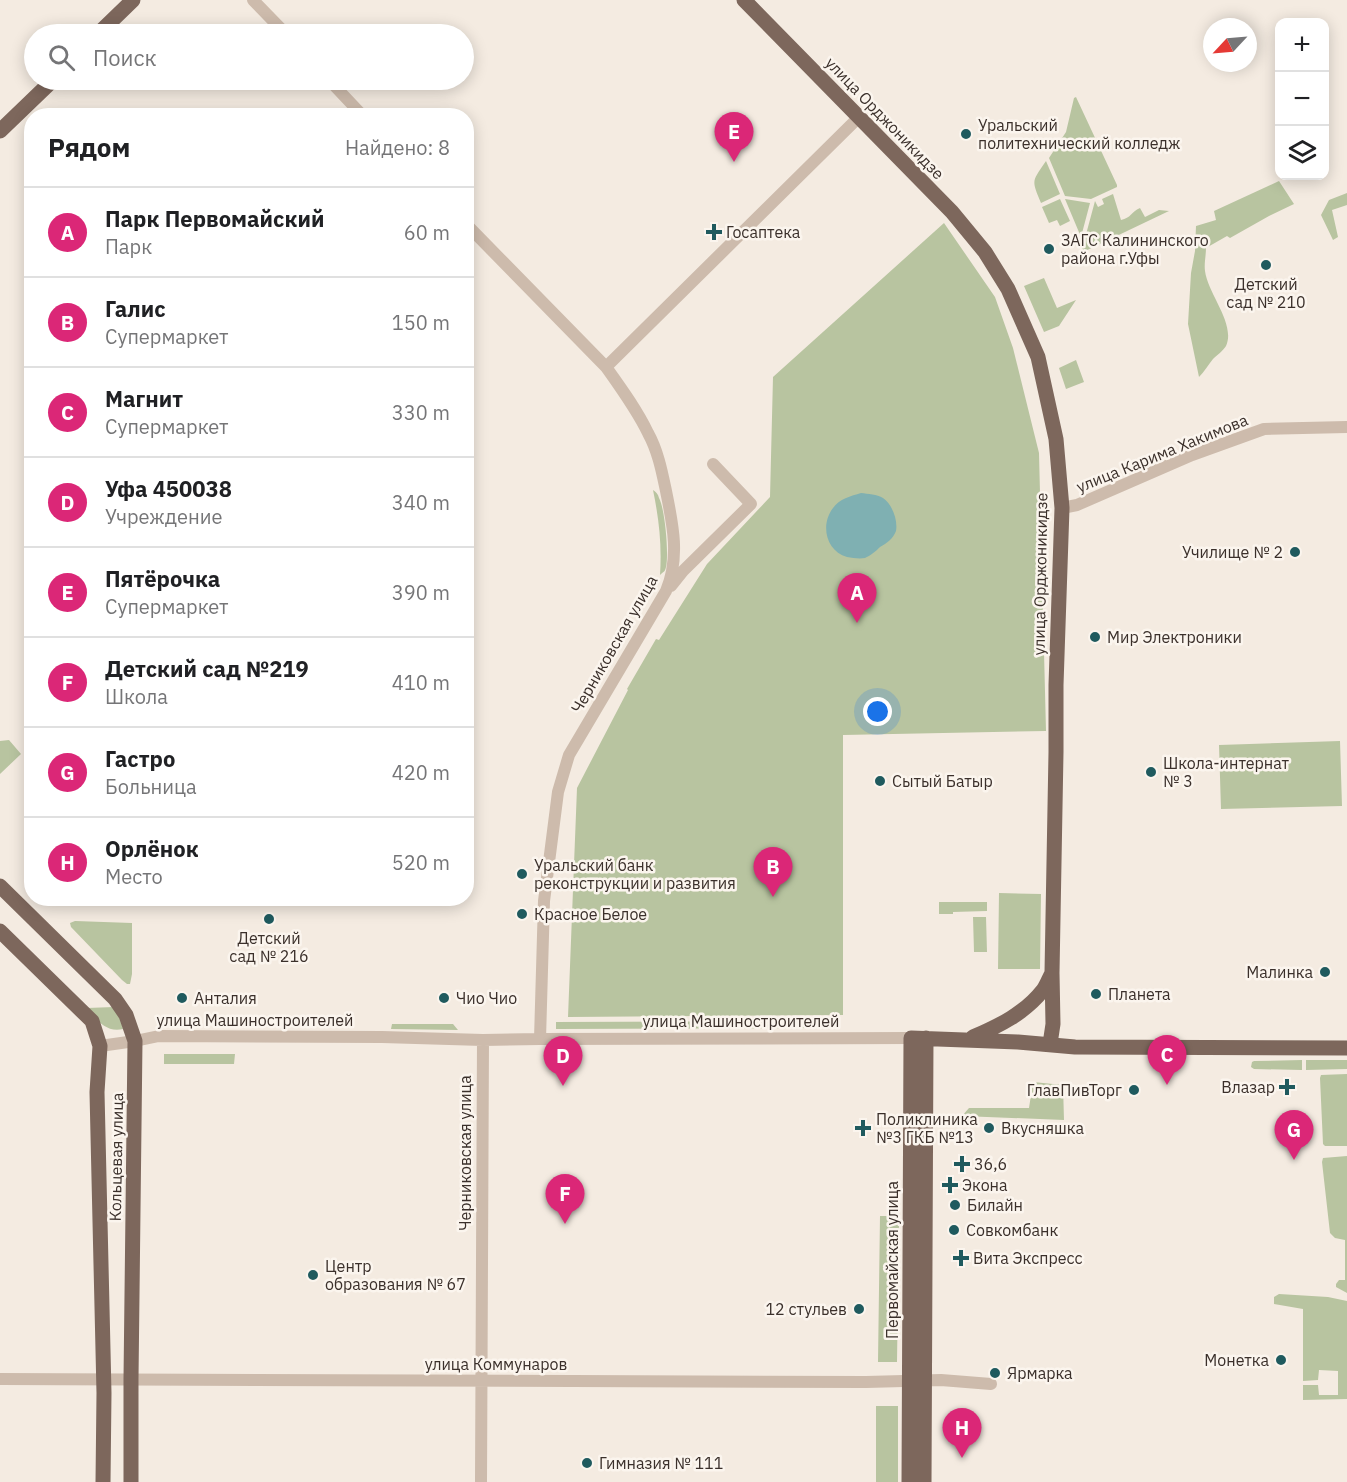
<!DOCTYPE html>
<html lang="ru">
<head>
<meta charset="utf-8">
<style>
	:root { --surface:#fff; --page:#f2f2f2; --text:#202124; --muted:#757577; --line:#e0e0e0; --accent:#db2777 }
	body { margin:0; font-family:"IBM Plex Sans",sans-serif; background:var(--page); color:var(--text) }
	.controls { position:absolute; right:18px; top:18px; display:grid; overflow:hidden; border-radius:12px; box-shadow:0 3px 15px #0003 }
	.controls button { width:54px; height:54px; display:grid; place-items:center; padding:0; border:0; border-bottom:2px solid var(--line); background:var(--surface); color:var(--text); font:30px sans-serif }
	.compass { position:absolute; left:1203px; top:18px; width:54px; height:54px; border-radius:50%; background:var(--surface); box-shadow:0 3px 15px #0003; rotate:244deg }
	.you { position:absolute; left:878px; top:712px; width:21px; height:21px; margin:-15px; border:4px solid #fff; border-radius:50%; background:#1a73e8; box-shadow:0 0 0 9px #1a73e833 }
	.badge { display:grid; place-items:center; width:39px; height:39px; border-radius:50%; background:var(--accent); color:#fff; font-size:20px; font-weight:700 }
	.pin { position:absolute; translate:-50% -50px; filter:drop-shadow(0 2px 3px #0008) }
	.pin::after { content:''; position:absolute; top:32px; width:21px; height:18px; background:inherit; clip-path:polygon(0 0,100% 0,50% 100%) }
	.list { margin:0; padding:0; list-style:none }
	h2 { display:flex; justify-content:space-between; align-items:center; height:78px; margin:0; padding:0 24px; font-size:26px }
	h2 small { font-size:20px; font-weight:400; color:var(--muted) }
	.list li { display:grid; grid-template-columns:39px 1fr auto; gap:18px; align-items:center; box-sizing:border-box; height:90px; padding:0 24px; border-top:2px solid var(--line) }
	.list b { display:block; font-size:22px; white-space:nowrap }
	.list p { margin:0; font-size:20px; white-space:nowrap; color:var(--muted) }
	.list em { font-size:20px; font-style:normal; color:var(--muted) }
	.icon { flex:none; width:33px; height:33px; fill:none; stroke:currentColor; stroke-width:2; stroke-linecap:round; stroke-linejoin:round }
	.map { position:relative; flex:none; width:1347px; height:1482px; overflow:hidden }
	.search { position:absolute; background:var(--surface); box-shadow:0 3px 15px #0003; left:24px; top:24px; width:450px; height:66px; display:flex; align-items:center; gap:15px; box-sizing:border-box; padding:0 21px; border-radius:33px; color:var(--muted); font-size:22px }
	.panel { position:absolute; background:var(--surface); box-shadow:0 3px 15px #0003; left:24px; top:108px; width:450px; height:798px; border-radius:24px }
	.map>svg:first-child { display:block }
	.green { fill:#b8c4a0 }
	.water { fill:#7fb0b2 }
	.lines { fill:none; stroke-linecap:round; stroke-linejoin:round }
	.minor { stroke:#cdbbac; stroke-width:12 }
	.major { stroke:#7d675c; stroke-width:15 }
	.poi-dot { fill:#1f5a5e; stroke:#fbf5ee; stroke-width:2 }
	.labels { text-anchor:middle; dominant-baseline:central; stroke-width:5; stroke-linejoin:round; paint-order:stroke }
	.street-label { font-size:16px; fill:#3b302b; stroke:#fbf5ee }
	.poi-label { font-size:16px; fill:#3b302b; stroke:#fbf5ee; text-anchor:start }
</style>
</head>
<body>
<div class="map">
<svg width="1347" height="1482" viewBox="0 0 1347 1482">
	<rect width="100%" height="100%" fill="#f4ebe1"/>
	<path class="green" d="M1076,97L1117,185V187L1091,199L1065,196L1049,158L1066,132L1074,98Z
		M1046,161L1060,194L1041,203C1031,179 1032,182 1046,161Z
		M1279,181L1294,204L1269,216L1230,238L1227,236L1206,248C1206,255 1204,264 1205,271C1208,294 1236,324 1226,346C1223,351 1217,355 1213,359C1208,365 1204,372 1199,377L1188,324L1191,273L1195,251L1196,226L1216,220L1214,211Z
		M1347,193V205L1332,210L1338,237L1333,240L1321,215L1329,200Z
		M1113,194L1121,220C1131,218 1131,212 1140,208L1145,217L1159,210L1169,211L1081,253L1095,201L1098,207L1104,204L1102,199Z
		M1060,199L1070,221L1060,226L1057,220L1049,223L1042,207Z
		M1065,199L1090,203L1081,237Z
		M944,223L995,297L1013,348L1039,453L1046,731L843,735V1015L568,1017L577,788L628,690L627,689L656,639L659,640L707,564L770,497L773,377Z
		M1044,278L1057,308L1076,300L1059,326L1044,332L1024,286Z
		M1076,360L1084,382L1066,389L1059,368Z
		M653,490C656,492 658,494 659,498C665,509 669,554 666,567C665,572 664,571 660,575C662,545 659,519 653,490Z
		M9,740L21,754L0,774V741Z
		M1340,741L1342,806L1221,809L1219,745Z
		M999,893L1041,894L1040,969H998Z
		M939,902H987V911L953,912V914H939Z
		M973,917H986L987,952H974Z
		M75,921L132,923V974L130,984H127L122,980L71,927L70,923Z
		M114,1007L120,1016L123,1029C106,1033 97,1020 87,1008Z
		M820,1021V1028L556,1029V1022Z
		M392,1024H453L458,1030L391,1029Z
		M164,1054H235L234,1064H164Z
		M1302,1060V1070L1254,1069L1251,1067L1252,1062L1254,1061Z
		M1306,1060H1347V1069L1306,1070Z
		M1347,1074V1146H1325L1323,1144L1320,1078L1321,1075Z
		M1033,1082L1063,1085L1064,1120L962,1116L969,1108H1029Z
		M1347,1156V1293L1336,1287V1284L1339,1280H1345V1240L1335,1238L1330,1233L1322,1162L1323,1158Z
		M880,1216H894L899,1221L897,1362H878Z
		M1279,1294L1328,1297L1347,1301V1399L1303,1400V1385H1318L1319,1395H1338V1371L1319,1370L1318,1380L1303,1381V1309L1274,1304V1297Z
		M876,1406H898V1482H876Z"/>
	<path class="water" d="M861,493C868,494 877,494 883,498C892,504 898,520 896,531C893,539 887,543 880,547C876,551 870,556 865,558C859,559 853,558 847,557C826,551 820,525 833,508C839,499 851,496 861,493Z"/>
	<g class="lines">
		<path class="minor" d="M253,0L286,34
			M329,80L363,116
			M466,224L606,367C621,388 637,410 648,433C658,451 662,472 666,491C673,525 680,558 666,591L569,755L558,792L544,901L540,1039
			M606,367L859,117
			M1062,508L1077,505L1192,455L1264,429L1347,427
			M671,586L683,571L751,504L713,464
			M100,1046L135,1041L159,1036L382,1037L483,1040L540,1039L911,1038
			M0,1379L866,1382L941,1380L991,1384
			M481,1482L483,1040"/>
		<path class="major" d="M744,0L952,212L985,252L1008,289L1038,357L1056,439L1062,508L1056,685V752L1052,973L1053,1024L1050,1044
			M98,34L133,0
			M0,131L53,80
			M0,886L115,999L126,1015L135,1041L131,1379V1482
			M0,931L92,1021L100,1046L97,1092L104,1393L103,1482
			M973,1037C999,1026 1025,1013 1043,990C1047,985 1049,978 1052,973
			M909,1482L911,1038L1018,1042L1075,1047L1347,1048
			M924,1482L926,1038"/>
	</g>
	<g class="poi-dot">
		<circle cx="966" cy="134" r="6"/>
		<path d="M711 223h6v6h6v6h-6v6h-6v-6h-6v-6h6z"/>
		<circle cx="1049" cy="249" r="6"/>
		<circle cx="1266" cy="265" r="6"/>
		<circle cx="1295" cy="552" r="6"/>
		<circle cx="1095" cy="637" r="6"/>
		<circle cx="1151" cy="772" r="6"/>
		<circle cx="880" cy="781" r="6"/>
		<circle cx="522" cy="874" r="6"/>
		<circle cx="522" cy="914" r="6"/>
		<circle cx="269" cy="919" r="6"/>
		<circle cx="1325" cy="972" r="6"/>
		<circle cx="1096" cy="994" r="6"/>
		<circle cx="182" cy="998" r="6"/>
		<circle cx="444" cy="998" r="6"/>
		<path d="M1284 1078h6v6h6v6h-6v6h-6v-6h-6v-6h6z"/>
		<circle cx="1134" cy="1090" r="6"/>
		<path d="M860 1119h6v6h6v6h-6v6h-6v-6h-6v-6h6z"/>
		<circle cx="989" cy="1128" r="6"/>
		<path d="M959 1155h6v6h6v6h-6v6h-6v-6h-6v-6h6z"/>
		<path d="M947 1176h6v6h6v6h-6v6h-6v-6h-6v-6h6z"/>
		<circle cx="955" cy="1205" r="6"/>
		<circle cx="954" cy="1230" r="6"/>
		<path d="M958 1249h6v6h6v6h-6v6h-6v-6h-6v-6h6z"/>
		<circle cx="313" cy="1275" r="6"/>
		<circle cx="859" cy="1309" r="6"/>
		<circle cx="1281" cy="1360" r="6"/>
		<circle cx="995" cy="1373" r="6"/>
		<circle cx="587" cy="1463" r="6"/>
	</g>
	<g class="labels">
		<g class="street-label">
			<text transform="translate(885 118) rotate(46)">улица Орджоникидзе</text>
			<text transform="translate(1162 453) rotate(-22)">улица Карима Хакимова</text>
			<text transform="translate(1040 574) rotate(-89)">улица Орджоникидзе</text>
			<text transform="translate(614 644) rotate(-60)">Черниковская улица</text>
			<text x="255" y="1020">улица Машиностроителей</text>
			<text x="741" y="1021">улица Машиностроителей</text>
			<text transform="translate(465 1153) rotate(-90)">Черниковская улица</text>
			<text transform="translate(116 1157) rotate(-89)">Кольцевая улица</text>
			<text transform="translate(892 1260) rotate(-90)">Первомайская улица</text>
			<text x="496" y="1364">улица Коммунаров</text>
		</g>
		<g class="poi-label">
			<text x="978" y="125">Уральский<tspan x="978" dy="18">политехнический колледж</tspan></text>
			<text x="726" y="232">Госаптека</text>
			<text x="1061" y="240">ЗАГС Калининского<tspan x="1061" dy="18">района г.Уфы</tspan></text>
			<text x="1266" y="284" text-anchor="middle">Детский<tspan x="1266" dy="18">сад № 210</tspan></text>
			<text x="1283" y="552" text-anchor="end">Училище № 2</text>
			<text x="1107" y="637">Мир Электроники</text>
			<text x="1163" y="763">Школа-интернат<tspan x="1163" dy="18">№ 3</tspan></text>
			<text x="892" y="781">Сытый Батыр</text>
			<text x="534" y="865">Уральский банк<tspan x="534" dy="18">реконструкции и развития</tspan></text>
			<text x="534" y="914">Красное Белое</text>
			<text x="269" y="938" text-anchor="middle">Детский<tspan x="269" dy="18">сад № 216</tspan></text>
			<text x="1313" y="972" text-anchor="end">Малинка</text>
			<text x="1108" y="994">Планета</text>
			<text x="194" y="998">Анталия</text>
			<text x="456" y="998">Чио Чио</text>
			<text x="1275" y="1087" text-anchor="end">Влазар</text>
			<text x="1122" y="1090" text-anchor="end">ГлавПивТорг</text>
			<text x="876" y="1119">Поликлиника<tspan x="876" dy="18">№3 ГКБ №13</tspan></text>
			<text x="1001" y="1128">Вкусняшка</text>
			<text x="974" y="1164">36,6</text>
			<text x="962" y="1185">Экона</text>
			<text x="967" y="1205">Билайн</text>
			<text x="966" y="1230">Совкомбанк</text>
			<text x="973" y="1258">Вита Экспресс</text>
			<text x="325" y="1266">Центр<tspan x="325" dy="18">образования № 67</tspan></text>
			<text x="847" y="1309" text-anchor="end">12 стульев</text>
			<text x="1269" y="1360" text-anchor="end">Монетка</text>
			<text x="1007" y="1373">Ярмарка</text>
			<text x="599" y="1463">Гимназия № 111</text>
		</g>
	</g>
</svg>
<div class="controls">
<button>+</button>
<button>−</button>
<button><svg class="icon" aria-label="layers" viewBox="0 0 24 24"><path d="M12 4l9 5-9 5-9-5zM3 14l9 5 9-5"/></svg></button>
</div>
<svg class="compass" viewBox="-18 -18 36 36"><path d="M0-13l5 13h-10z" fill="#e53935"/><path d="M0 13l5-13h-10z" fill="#757577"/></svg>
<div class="you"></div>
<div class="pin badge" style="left:857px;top:623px">A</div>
<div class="pin badge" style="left:773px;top:897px">B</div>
<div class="pin badge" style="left:1167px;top:1085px">C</div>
<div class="pin badge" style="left:563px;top:1086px">D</div>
<div class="pin badge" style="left:734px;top:162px">E</div>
<div class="pin badge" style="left:565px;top:1224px">F</div>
<div class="pin badge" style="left:1294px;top:1160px">G</div>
<div class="pin badge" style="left:962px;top:1458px">H</div>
<div class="search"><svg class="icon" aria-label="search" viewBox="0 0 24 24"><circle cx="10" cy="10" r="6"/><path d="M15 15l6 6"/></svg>Поиск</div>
<section class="panel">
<h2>Рядом<small>Найдено: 8</small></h2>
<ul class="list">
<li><span class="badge">A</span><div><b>Парк Первомайский</b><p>Парк</p></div><em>60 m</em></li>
<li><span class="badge">B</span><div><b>Галис</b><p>Супермаркет</p></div><em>150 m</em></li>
<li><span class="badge">C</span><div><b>Магнит</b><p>Супермаркет</p></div><em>330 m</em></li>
<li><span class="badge">D</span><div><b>Уфа 450038</b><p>Учреждение</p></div><em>340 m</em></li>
<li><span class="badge">E</span><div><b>Пятёрочка</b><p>Супермаркет</p></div><em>390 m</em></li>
<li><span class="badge">F</span><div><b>Детский сад №219</b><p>Школа</p></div><em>410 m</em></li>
<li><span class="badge">G</span><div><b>Гастро</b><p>Больница</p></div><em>420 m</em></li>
<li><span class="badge">H</span><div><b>Орлёнок</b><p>Место</p></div><em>520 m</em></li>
</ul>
</section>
</div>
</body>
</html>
